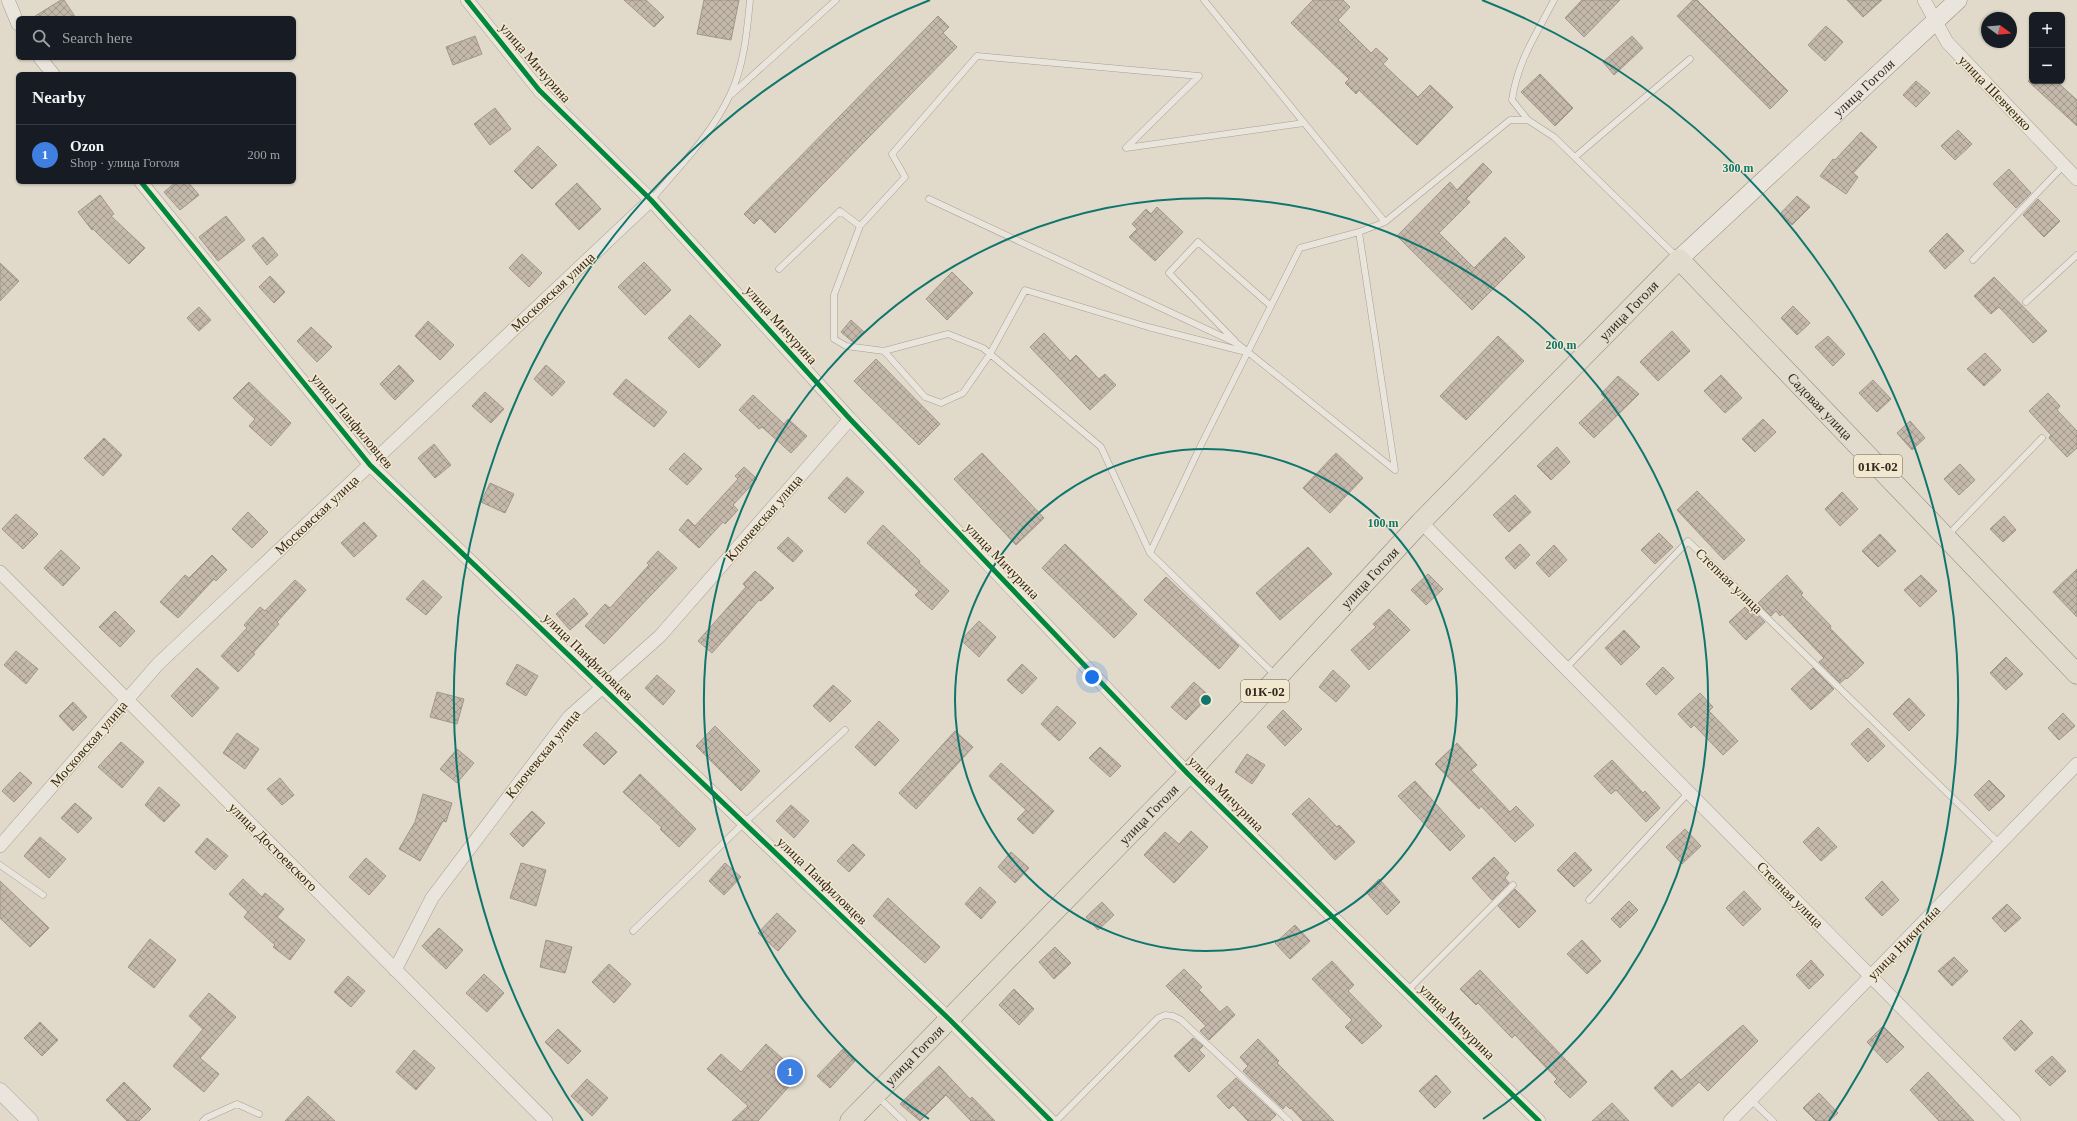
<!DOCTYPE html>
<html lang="en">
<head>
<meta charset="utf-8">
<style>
	:root { --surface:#171b24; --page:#20242c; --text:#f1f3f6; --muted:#9ea1a6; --line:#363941; --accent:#ea580c }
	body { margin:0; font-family:"Times New Roman",serif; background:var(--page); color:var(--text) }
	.controls { position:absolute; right:12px; top:12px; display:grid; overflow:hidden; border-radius:6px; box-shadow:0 1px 3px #0004 }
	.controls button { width:36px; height:36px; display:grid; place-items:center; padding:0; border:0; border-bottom:1px solid var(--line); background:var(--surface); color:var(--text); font:20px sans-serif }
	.compass { position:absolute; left:1981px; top:12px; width:36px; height:36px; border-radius:50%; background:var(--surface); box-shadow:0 1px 3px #0004; rotate:106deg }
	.you { position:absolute; left:1092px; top:677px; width:14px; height:14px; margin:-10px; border:3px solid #fff; border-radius:50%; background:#1a73e8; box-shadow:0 0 0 6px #1a73e833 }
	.badge { display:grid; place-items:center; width:26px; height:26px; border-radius:50%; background:var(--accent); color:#fff; font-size:13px; font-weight:700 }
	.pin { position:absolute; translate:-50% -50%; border:2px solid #fff; box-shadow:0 1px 4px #0006 }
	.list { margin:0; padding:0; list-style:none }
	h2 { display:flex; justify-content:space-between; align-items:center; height:52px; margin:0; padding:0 16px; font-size:17px }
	h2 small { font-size:13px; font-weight:400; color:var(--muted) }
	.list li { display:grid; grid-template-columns:26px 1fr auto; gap:12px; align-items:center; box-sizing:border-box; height:60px; padding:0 16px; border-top:1px solid var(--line) }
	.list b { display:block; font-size:15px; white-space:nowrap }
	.list p { margin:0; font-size:13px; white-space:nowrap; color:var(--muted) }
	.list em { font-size:13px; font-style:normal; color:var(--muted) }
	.icon { flex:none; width:22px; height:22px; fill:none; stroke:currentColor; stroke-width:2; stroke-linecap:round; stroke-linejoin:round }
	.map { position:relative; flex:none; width:2077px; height:1121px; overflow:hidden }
	.search { position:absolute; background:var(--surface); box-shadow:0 1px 3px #0004; left:16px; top:16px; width:280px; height:44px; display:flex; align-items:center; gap:10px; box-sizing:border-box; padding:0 14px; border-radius:6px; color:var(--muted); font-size:15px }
	.panel { position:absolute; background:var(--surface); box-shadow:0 1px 3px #0004; left:16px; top:72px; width:280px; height:112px; border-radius:6px }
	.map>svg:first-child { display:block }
	.building { fill:url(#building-cross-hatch); stroke:#a0968a }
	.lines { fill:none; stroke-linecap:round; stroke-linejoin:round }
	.service-casing { stroke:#a69f94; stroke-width:7 }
	.minor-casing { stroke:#a69f94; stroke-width:14 }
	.tertiary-casing { stroke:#a69f94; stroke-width:17 }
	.secondary-casing { stroke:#968f84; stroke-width:19 }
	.primary-casing { stroke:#8b857a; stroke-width:21 }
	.service { stroke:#eae5dc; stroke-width:6 }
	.minor { stroke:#eae5dc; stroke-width:13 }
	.tertiary { stroke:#eae5dc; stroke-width:16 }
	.secondary { stroke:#eae5dc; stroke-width:18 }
	.primary { stroke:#e1dbcd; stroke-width:20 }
	.cycleway-casing { stroke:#f2e8d0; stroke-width:8 }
	.cycleway { stroke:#00873e; stroke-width:5 }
	.ring { fill:none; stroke:#0f766e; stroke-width:2 }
	.labels { text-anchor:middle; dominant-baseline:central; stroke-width:3; stroke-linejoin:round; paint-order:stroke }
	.shield { fill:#f2e8d0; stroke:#6c6253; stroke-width:1 }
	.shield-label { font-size:13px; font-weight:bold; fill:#33281d }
	.street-label { font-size:14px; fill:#33281d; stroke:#f2e8d0 }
	.centre { fill:#0f766e; stroke:#f2e8d0; stroke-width:2 }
	.ring-label { font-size:12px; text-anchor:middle; font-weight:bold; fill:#0f766e; stroke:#f2e8d0; stroke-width:3; stroke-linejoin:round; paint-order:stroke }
</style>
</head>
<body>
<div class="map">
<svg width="2077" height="1121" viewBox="0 0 2077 1121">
	<defs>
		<pattern id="building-cross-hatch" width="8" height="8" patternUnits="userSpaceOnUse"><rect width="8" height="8" fill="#c4b8ab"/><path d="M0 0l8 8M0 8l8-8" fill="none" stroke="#a0968b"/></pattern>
	</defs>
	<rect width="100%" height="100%" fill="#e1daca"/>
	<path class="building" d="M61,0H64L76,18H32Z
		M624,0H646L664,17L654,27Z
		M704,0H739L731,40L697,34Z
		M1313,0H1343L1350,7L1338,20L1371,53L1376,48L1388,59L1383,64L1418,97L1430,85L1453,107L1417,145L1359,90L1356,94L1345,83L1349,79L1291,23Z
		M1582,0H1620L1584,37L1565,18Z
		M1693,0H1697L1788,91L1770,109L1677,16Z
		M1847,0H1882L1863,17Z
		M938,16L949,27L943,33L957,47L775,233L760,218L754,224L744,214Z
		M1826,26L1843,42L1825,61L1808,45Z
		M475,36L482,54L453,65L446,47Z
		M1632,36L1643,48L1614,75L1603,62Z
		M1540,74L1573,108L1555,126L1521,92Z
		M1916,81L1930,93L1916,107L1903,95Z
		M2028,81H2056L2077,100V126Z
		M495,108L511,129L490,145L474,124Z
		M1958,130L1972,144L1955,160L1941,146Z
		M1861,132L1877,147L1853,173L1858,177L1846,194L1820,176L1833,159L1835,160Z
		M538,146L557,165L532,189L514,171Z
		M1483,163L1492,172L1466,199L1470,202L1439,233L1474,268L1505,237L1525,257L1472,310L1397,236L1450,182L1457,190Z
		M2009,169L2031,193L2016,208L1993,184Z
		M176,182H188L199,195L180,210L164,192Z
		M577,183L601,209L579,230L555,204Z
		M100,195L114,214L111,216L145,248L129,264L93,229L92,230L78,212Z
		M1797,196L1810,207L1792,225L1780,214Z
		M2038,199L2060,221L2044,237L2023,215Z
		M1157,207L1183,232L1155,261L1129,237L1137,229L1132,224L1146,209L1151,214Z
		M226,216L245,240L218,261L199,237Z
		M1947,233L1964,251L1945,269L1929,251Z
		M263,237L278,255L267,265L252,246Z
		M522,254L542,273L529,287L509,268Z
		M644,262L671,290L645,315L618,287Z
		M0,263L19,281L0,301Z
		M952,272L973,293L947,320L926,299Z
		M270,276L285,292L274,303L259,287Z
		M1994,277L2047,331L2033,343L1999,307L1991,314L1974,296Z
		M1793,306L1810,323L1797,335L1781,318Z
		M199,307L211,320L199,331L187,318Z
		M690,315L721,345L699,368L668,338Z
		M851,320L864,332L854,343L841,332Z
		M428,321L454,345L440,360L415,336Z
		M311,327L332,347L317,362L297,341Z
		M1672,331L1690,351L1658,381L1640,362Z
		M1044,333L1070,361L1076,355L1099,379L1105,374L1116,385L1090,410L1030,347Z
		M1498,336L1524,361L1466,420L1440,396Z
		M1828,336L1845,354L1833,366L1815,347Z
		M1985,353L2001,370L1984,386L1967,369Z
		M876,359L940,424L919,445L854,381Z
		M399,365L414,381L395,400L380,384Z
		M546,365L565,382L552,396L534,379Z
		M1721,375L1742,398L1725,413L1704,391Z
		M1618,376L1639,394L1594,438L1579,423L1605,398L1601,394Z
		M626,379L667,412L654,427L613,394Z
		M1873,380L1891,399L1877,412L1859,393Z
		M249,382L291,423L271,446L249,426L255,419L233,398Z
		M485,392L504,409L491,423L472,406Z
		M2048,393L2060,406L2057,410L2077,431V448L2067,457L2049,438L2051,435L2029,411Z
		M753,395L784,424L788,419L807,436L791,453L762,427L759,429L739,410Z
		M1763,419L1776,432L1755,452L1742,439Z
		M1910,421L1925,438L1912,450L1897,433Z
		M104,438L122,455L103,476L84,458Z
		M434,444L451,465L435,478L418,458Z
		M1557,447L1570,462L1551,480L1537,466Z
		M684,453L702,469L687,485L669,469Z
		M982,453L1044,518L1016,545L954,479Z
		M1336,453L1363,478L1330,513L1303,488Z
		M1960,464L1975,480L1959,495L1944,479Z
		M744,467L757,479L733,505L738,510L725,524L723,522L699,548L679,530L688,519L695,526L738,479L735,476Z
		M847,477L864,492L845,513L828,498Z
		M490,483L514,494L505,513L481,502Z
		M1697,491L1745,540L1724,560L1677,510Z
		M1842,492L1858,509L1840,526L1825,509Z
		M1515,495L1531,512L1509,532L1493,515Z
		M248,512L268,532L252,548L232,529Z
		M16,514L38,534L23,549L2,529Z
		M2004,516L2016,530L2003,542L1990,529Z
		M364,522L377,536L354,557L341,543Z
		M883,525L920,561L919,563L949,591L932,610L915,595L919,591L867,543Z
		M1659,533L1673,547L1655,564L1641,550Z
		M1880,534L1896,551L1878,567L1862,551Z
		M788,537L803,551L793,562L777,548Z
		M1065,544L1137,614L1114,638L1042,568Z
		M1520,544L1530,555L1515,569L1505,558Z
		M1554,545L1567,560L1549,577L1536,563Z
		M1308,547L1332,574L1280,620L1256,593Z
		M61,550L80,568L63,586L44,568Z
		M658,551L677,568L604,644L585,626L605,604L610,608L649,565L647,563Z
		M212,555L227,570L216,581L214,579L178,618L160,602L185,575L189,578Z
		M2077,569V617L2053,592Z
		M755,571L774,588L761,601L759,600L712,653L698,641L746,587L743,584Z
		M1428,574L1443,589L1426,605L1411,590Z
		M1787,575L1803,593L1801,595L1831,626L1830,628L1864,663L1847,679L1846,678L1840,683L1819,662L1824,658L1782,614L1780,616L1776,611L1771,616L1758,603Z
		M1921,575L1937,591L1920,607L1904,590Z
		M1166,577L1239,646L1219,669L1144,600Z
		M295,580L306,590L277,622L279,624L253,653L255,654L238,672L221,656L247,628L244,625L260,607L265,611Z
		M423,580L442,597L426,615L406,599Z
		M574,598L588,614L570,630L556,614Z
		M1745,607L1749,611L1751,609L1765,622L1746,640L1729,622Z
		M1389,609L1410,630L1369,670L1351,650L1376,627L1373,624Z
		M115,611L135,631L120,647L99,627Z
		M979,621L996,637L979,657L961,640Z
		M1624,630L1640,647L1621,665L1605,648Z
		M16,651L38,669L26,684L4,665Z
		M2006,657L2023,674L2006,690L1990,673Z
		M517,664L538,676L526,696L506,684Z
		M1022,664L1037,678L1022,694L1007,680Z
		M1663,667L1674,678L1656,695L1646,684Z
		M197,668L219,688L192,717L171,696Z
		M1813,668L1834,689L1811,710L1791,689Z
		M1333,670L1350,686L1336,702L1319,687Z
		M657,675L675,691L663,705L645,688Z
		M1194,682L1209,696L1186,720L1171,707Z
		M833,685L851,701L830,722L813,706Z
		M437,692L464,699L457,724L430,717Z
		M1700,693L1713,707L1709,711L1738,741L1723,755L1694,725L1691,728L1678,714Z
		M1909,698L1925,715L1909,731L1893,714Z
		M73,702L87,717L73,731L59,716Z
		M1057,706L1076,723L1059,741L1041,724Z
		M1283,710L1302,729L1285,746L1267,727Z
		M2063,713L2075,726L2059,740L2048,728Z
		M879,721L899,740L875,766L855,747Z
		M715,726L760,771L741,791L696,746Z
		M1868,728L1885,746L1868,762L1851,744Z
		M955,731L973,747L916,809L899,793Z
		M596,732L617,752L604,765L583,745Z
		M237,733L259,749L245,769L223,753Z
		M121,742L144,762L122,788L98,767Z
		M1457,743L1477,765L1471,770L1510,812L1516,806L1534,825L1515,842L1481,806L1479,809L1435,764Z
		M1100,747L1121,766L1110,777L1089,758Z
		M457,749L474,763L457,783L440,769Z
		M1247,754L1265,765L1252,784L1235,772Z
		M1612,760L1643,793L1645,791L1660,808L1646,822L1616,790L1611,794L1594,776Z
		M1001,763L1054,811L1033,834L1017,819L1026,810L989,776Z
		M20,772L32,783L14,802L2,791Z
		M640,774L696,829L679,847L660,829L662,828L623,792Z
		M280,778L294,795L282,805L267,789Z
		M1989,780L2005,796L1989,811L1974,795Z
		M1415,781L1465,836L1450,851L1398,796Z
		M159,787L180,805L164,822L145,805Z
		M423,794L452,803L446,822L443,821L420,861L399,849L415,822Z
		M1309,798L1337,827L1339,825L1355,842L1335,860L1292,814Z
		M75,803L92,818L78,833L61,818Z
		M791,805L809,821L794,838L776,821Z
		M532,811L545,823L523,847L510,834Z
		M1818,827L1837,847L1821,861L1803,842Z
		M1685,829L1701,846L1682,864L1666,847Z
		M1191,831L1208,847L1174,883L1144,855L1165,832L1179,844Z
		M40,837L66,859L49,878L24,856Z
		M207,838L228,856L215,870L195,852Z
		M853,844L865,855L849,872L837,861Z
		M1011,852L1029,868L1015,883L998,867Z
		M1575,852L1592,870L1574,887L1557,870Z
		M1494,857L1509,873L1505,878L1509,883L1492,900L1472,878Z
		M366,858L386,876L369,895L349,877Z
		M521,863L546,870L536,906L510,898Z
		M725,863L741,877L724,895L709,881Z
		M243,879L262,897L265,893L284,909L277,917L305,940L290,960L273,947L275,945L244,917L248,912L229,894Z
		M1379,879L1400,902L1387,915L1366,892Z
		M0,881L49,928L30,947L0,918Z
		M1882,881L1899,900L1882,916L1865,898Z
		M980,887L996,902L981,919L965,904Z
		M1515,889L1536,911L1519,928L1498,906Z
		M1744,891L1761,909L1743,926L1726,908Z
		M888,898L940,947L925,963L873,916Z
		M1629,901L1638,910L1620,928L1611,919Z
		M1102,902L1114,915L1098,930L1086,917Z
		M2007,904L2021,918L2005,932L1992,918Z
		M777,913L796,931L778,951L758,933Z
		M1295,925L1310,941L1290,959L1275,943Z
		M439,928L463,950L446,969L422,946Z
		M150,939L176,960L154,988L128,967Z
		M546,940L572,947L565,973L540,967Z
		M1582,940L1601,961L1587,974L1567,954Z
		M1055,947L1071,963L1054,979L1039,962Z
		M1954,957L1968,971L1952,986L1938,971Z
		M1811,960L1824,975L1809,989L1796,975Z
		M1332,961L1354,985L1348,991L1382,1026L1362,1044L1345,1027L1352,1020L1312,979Z
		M609,964L631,984L614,1003L592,982Z
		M1184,969L1202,987L1199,990L1220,1012L1227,1006L1235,1015L1209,1040L1200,1031L1206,1026L1166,986Z
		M1480,970L1587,1082L1570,1098L1554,1082L1557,1079L1515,1035L1512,1038L1478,1003L1476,1005L1460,989Z
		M484,974L504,993L487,1012L466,993Z
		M348,976L365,991L351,1007L334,992Z
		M1014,989L1034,1009L1019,1025L999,1005Z
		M209,993L236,1017L200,1058L219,1074L204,1092L173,1066L203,1029L189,1016Z
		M2021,1020L2033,1033L2015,1051L2003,1038Z
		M40,1022L58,1040L42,1056L24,1038Z
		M1743,1025L1758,1041L1708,1091L1699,1082L1672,1107L1654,1088L1672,1070L1681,1080Z
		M1883,1026L1904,1047L1887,1063L1867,1042Z
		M558,1029L581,1051L568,1064L545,1042Z
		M1193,1038L1203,1046L1199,1050L1205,1056L1189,1072L1174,1056Z
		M1258,1039L1279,1061L1277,1063L1334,1121H1303L1291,1108L1290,1109L1286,1105L1283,1109L1243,1071L1248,1066L1240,1057Z
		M766,1044L800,1074L758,1121H732L748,1106L707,1069L721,1054L741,1072Z
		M843,1049L855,1061L830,1088L817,1076Z
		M414,1050L435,1068L416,1090L396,1072Z
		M2052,1056L2066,1071L2050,1086L2035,1071Z
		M939,1066L970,1099L972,1097L995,1121H971L946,1095L920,1121L900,1104Z
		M1928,1072L1974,1121H1939L1910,1090Z
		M1436,1075L1451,1092L1435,1108L1419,1091Z
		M1236,1078L1276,1115L1270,1121H1248L1233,1105L1229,1109L1217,1096Z
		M587,1079L608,1098L592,1116L571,1096Z
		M124,1082L151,1109L139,1121H127L106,1100Z
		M1819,1093L1838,1113L1829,1121H1816L1803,1108Z
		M308,1096L335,1121H285Z
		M1612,1103L1629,1121H1592Z"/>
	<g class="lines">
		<defs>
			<path id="service" d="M1204,0L1385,222
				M732,94L836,0
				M1528,120L1512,100C1518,60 1536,35 1554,0
				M1575,157L1690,59
				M929,199L1238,344L1395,470L1359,232L1385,222L1510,120H1528L1554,137L1677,257
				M651,200C679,167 711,135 730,95C744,66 747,32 750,0
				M860,226L834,295V339L846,346L884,351L948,334L983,348L1101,447L1150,553
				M1973,260L2064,165
				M779,269L840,211L860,226L905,177L892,154L977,56L1199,76L1126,148L1304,123
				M2026,302L2077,255
				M1235,341L1169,273L1198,242L1271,306
				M884,351L925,397L941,403L963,393L990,354L1025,290L1148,327L1246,352
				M1948,535L2042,438
				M1566,668L1688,541L2000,844
				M1276,676L1150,553L1201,445L1300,248L1359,232
				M0,865L43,895
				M1589,900L1689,792
				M633,931L744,823L845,730
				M1407,991L1513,885
				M877,1096L903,1121
				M1751,1100L1773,1121
				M203,1121L206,1118L237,1104L259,1114
				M1056,1121L1158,1018L1165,1015L1173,1016L1181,1020L1289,1121"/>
			<path id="minor" d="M8,0L18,24
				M467,0L539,90L651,200L850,419L1188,774L1539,1121
				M1924,0L1947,42L2077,179
				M40,58L53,74
				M141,182L370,465L949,1019L1051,1121
				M1421,522L2014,1121
				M0,572L546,1121
				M0,846L158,664L651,200
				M395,970L432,898L569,717L660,636L850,419
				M1730,1121L2077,764"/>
			<path id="tertiary" d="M0,1091L30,1121"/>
			<g id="secondary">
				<path id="s1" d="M1679,259L1958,0"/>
			</g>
			<g id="primary">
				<path id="s2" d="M850,1121L1188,774L1421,522L1679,259L2077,674"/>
			</g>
		</defs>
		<use href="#service" class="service-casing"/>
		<use href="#minor" class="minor-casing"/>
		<use href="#tertiary" class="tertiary-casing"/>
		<use href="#secondary" class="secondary-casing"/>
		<use href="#primary" class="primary-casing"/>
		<use href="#service" class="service"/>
		<use href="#minor" class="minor"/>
		<use href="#tertiary" class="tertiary"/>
		<use href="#secondary" class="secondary"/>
		<use href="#primary" class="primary"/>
		<defs>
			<path id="cycleway" d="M467,0L539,90L651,200L850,419L1188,774L1539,1121
				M141,182L370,465L949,1019L1051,1121"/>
		</defs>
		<use href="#cycleway" class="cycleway-casing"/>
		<use href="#cycleway" class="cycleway"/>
	</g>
	<g class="ring">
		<circle cx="1206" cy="700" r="251"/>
		<path d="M929 1119A502 502 0 1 1 1483 1119"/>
		<path d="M583 1121A752 752 0 0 1 930 0M1482 0A752 752 0 0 1 1829 1121"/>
	</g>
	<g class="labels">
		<g class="shield">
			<rect x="1854" y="455" width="48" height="22" rx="3"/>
			<rect x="1241" y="680" width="48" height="22" rx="3"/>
		</g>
		<g class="shield-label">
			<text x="1878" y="466">01К-02</text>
			<text x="1265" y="691">01К-02</text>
		</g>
		<g class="street-label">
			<text transform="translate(535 63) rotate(49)">улица Мичурина</text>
			<text stroke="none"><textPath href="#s1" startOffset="252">улица Гоголя</textPath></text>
			<text transform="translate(1995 93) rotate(46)">улица Шевченко</text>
			<text transform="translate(553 292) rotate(-43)">Московская улица</text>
			<text stroke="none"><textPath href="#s2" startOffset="1124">улица Гоголя</textPath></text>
			<text transform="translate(781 325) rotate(48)">улица Мичурина</text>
			<text stroke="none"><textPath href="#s2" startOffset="1400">Садовая улица</textPath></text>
			<text transform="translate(352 421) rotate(50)">улица Панфиловцев</text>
			<text transform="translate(317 515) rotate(-43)">Московская улица</text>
			<text transform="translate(764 518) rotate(-49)">Ключевская улица</text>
			<text transform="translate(1002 561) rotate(46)">улица Мичурина</text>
			<text stroke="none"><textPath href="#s2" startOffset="752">улица Гоголя</textPath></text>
			<text transform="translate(1729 581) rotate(44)">Степная улица</text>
			<text transform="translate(588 657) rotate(44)">улица Панфиловцев</text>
			<text transform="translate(89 744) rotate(-49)">Московская улица</text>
			<text transform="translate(543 754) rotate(-51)">Ключевская улица</text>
			<text transform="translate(1226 794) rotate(45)">улица Мичурина</text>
			<text stroke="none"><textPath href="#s2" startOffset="428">улица Гоголя</textPath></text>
			<text transform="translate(273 847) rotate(45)">улица Достоевского</text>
			<text transform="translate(822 881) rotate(44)">улица Панфиловцев</text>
			<text transform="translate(1790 895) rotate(45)">Степная улица</text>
			<text transform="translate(1904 943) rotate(-46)">улица Никитина</text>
			<text transform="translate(1457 1022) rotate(45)">улица Мичурина</text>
			<text stroke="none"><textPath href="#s2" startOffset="92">улица Гоголя</textPath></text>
		</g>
	</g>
	<circle cx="1206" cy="700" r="6" class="centre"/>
	<g class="ring-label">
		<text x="1738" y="172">300 m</text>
		<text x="1561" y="349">200 m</text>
		<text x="1383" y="527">100 m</text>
	</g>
</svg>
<div class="controls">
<button>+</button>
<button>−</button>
</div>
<svg class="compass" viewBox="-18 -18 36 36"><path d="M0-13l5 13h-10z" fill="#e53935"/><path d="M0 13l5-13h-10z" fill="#9ea1a6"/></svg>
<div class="you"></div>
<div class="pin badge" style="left:790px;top:1072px;background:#3f7fe0">1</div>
<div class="search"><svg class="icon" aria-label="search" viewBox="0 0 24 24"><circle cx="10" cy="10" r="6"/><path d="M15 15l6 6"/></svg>Search here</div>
<section class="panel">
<h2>Nearby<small></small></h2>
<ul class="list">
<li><span class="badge" style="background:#3f7fe0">1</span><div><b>Ozon</b><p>Shop · улица Гоголя</p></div><em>200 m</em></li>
</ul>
</section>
</div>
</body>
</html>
